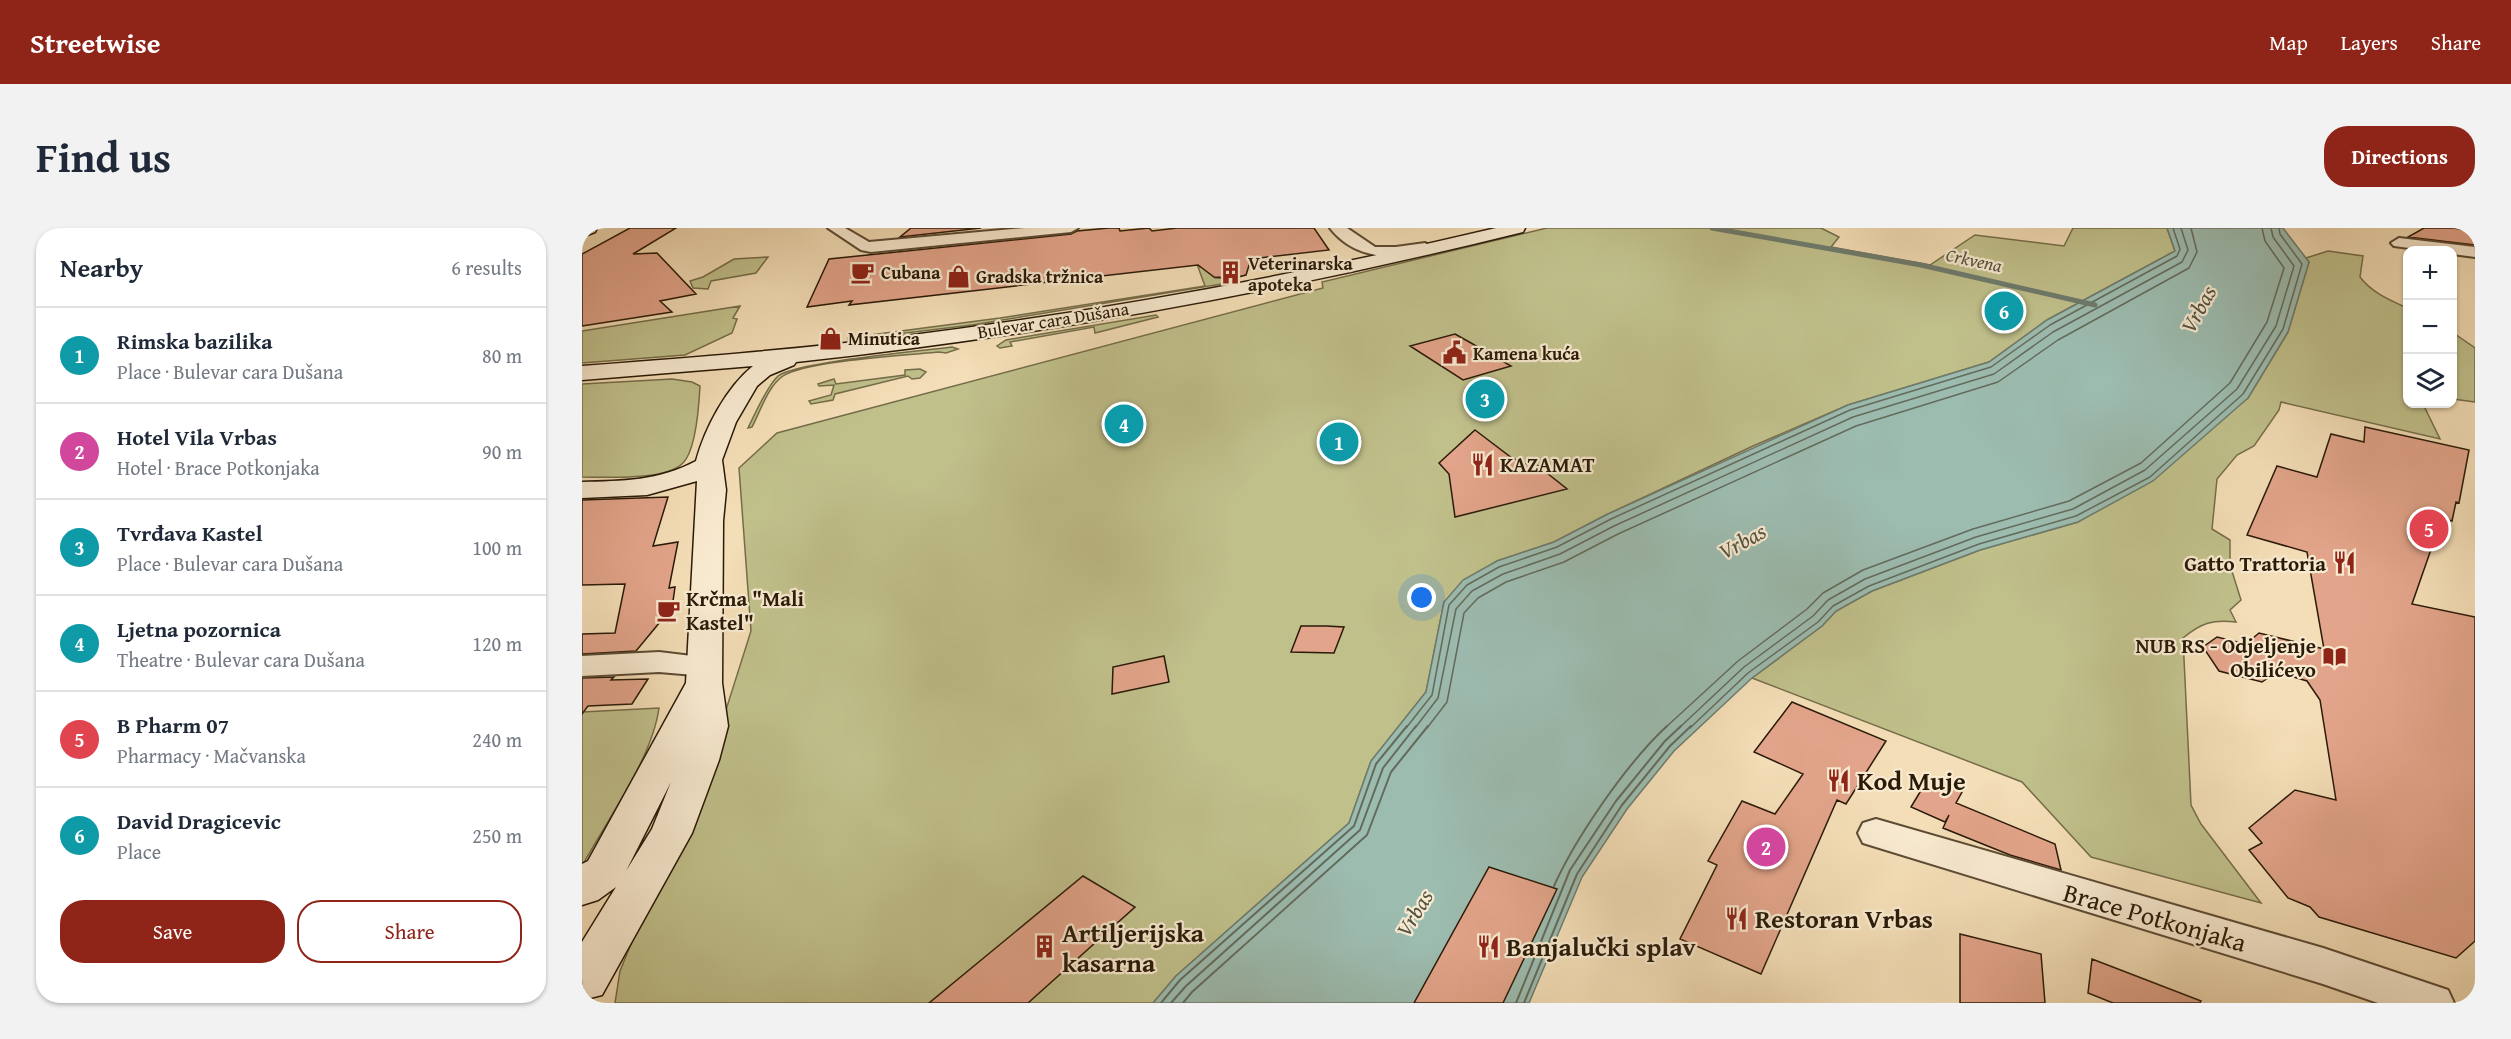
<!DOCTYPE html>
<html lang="en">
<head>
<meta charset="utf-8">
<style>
	:root { --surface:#fff; --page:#f2f2f3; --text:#1f2937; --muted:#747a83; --line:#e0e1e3; --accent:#8f2418 }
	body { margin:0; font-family:"Gentium Book Plus",serif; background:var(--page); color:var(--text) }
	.controls { position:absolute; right:18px; top:18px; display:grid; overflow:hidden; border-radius:12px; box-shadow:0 2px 4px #0004 }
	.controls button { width:54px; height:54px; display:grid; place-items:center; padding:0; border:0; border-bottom:2px solid var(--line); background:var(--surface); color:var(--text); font:30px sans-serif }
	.you { position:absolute; left:840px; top:370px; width:21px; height:21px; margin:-15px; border:4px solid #fff; border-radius:50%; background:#1a73e8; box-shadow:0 0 0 9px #1a73e833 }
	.badge { display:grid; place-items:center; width:39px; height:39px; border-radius:50%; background:var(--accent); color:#fff; font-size:20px; font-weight:700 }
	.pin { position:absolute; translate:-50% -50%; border:3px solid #fff; box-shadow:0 2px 6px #0006 }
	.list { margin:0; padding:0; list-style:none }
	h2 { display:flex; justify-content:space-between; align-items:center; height:78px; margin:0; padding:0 24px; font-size:26px }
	h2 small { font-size:20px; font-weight:400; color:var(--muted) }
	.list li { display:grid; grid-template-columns:39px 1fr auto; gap:18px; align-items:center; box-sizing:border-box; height:96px; padding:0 24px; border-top:2px solid var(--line) }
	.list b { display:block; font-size:22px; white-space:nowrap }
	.list p { margin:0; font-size:20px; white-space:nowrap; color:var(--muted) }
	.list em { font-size:20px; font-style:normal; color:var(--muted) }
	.actions { display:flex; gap:12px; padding:18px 24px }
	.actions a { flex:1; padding:14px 0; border:2px solid var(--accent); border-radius:24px; text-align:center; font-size:21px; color:var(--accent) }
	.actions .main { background:var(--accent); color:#fff }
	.icon { flex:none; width:33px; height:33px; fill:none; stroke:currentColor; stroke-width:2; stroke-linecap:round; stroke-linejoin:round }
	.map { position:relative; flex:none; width:1893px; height:775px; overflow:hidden; border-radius:24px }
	header { display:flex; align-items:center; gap:36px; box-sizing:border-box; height:84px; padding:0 30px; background:var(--accent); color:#fff }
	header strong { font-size:28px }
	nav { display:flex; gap:33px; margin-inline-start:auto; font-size:21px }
	.intro { display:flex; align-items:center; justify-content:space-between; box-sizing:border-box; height:144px; padding:0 36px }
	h1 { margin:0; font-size:42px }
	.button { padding:15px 27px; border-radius:24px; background:var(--accent); color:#fff; font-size:21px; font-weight:700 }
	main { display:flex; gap:36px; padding:0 36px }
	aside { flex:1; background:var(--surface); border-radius:24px; box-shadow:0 2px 4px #0004 }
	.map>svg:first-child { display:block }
	.green { fill:#c0c08b; stroke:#756d4a; stroke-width:1.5 }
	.water { fill:#9cbcb0; stroke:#6e7b6d; stroke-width:1.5 }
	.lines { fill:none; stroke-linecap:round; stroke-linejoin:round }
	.shore-far1 { stroke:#636b5c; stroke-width:1.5 }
	.shore { stroke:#636b5c; stroke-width:2 }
	.stream { stroke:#6e7b6d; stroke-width:5 }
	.building { fill:#e2a48a; stroke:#2a1a08; stroke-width:1.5 }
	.street-casing { stroke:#5c4b34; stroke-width:4 }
	.secondary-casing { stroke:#2a1a08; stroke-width:3 }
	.street { fill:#f8ead0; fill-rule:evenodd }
	.secondary { fill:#f8ead0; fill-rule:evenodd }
	.labels { text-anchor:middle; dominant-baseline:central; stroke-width:4.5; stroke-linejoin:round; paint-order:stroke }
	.far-water-label { font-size:18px; font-style:italic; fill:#525343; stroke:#f8ead0 }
	.far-poi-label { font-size:18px; font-weight:bold; fill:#2a1a08; stroke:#f8ead0; text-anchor:start }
	.far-street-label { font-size:18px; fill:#2a1a08; stroke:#f8ead0 }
	.poi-label { font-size:21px; font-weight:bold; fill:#2a1a08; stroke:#f8ead0; text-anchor:start }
	.water-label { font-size:22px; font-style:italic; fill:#525343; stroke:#f8ead0 }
	.near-poi-label { font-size:26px; font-weight:bold; fill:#2a1a08; stroke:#f8ead0; text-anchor:start }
	.near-street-label { font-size:26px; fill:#2a1a08; stroke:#f8ead0 }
</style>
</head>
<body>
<header>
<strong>Streetwise</strong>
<nav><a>Map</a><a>Layers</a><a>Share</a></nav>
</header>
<div class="intro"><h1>Find us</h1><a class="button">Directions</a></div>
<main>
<aside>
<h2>Nearby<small>6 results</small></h2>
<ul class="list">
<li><span class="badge" style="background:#0f9aa8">1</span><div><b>Rimska bazilika</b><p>Place · Bulevar cara Dušana</p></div><em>80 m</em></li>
<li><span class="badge" style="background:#d1479c">2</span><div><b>Hotel Vila Vrbas</b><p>Hotel · Brace Potkonjaka</p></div><em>90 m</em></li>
<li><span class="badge" style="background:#0f9aa8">3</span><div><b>Tvrđava Kastel</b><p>Place · Bulevar cara Dušana</p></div><em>100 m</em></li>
<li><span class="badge" style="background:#0f9aa8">4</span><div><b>Ljetna pozornica</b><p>Theatre · Bulevar cara Dušana</p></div><em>120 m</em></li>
<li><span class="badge" style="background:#e0444e">5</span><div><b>B Pharm 07</b><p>Pharmacy · Mačvanska</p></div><em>240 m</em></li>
<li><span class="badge" style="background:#0f9aa8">6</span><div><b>David Dragicevic</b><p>Place</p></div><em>250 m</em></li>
</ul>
<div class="actions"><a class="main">Save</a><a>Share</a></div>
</aside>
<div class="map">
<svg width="1893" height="775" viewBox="0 0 1893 775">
	<rect width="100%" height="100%" fill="#f4deb7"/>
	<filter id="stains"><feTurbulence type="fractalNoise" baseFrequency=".00333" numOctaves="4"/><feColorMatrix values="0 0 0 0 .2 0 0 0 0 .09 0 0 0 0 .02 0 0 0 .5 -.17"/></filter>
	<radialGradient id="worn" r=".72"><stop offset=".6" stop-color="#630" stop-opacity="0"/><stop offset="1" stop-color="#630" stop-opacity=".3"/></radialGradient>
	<path class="green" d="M965,0H1239L1257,9L1249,19L1348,37L1393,7L1482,18L1491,0H1585L1593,23L1465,92L1407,134L1266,177L1171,218L1026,286L972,314L915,333L862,374L844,464L789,533L767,595L594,748L571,775H33L38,743L143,485L169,403L157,240L195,205L741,60L740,54Z
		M1746,23L1781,28L1778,49C1790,65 1808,72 1825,80L1826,176H1841L1858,211L1699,174L1697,182L1672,218L1655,227L1635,251L1630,301L1648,312V337L1659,372L1648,382L1654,394C1631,391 1619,395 1601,410L1609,577L1619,596L1679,675L1509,629L1440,554L1170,450L1240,398L1254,383L1290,363L1398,322L1496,294L1666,170L1706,104L1727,34L1724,30Z
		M186,29L174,45L129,53L126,61L111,60L108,53L121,49L152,31Z
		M652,35L629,45L633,50L651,51L652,54L390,97L266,112V110L418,90L623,58L616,39Z
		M158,78L151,90L155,91L150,105L103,127L0,135V103Z
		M574,87L576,89L513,105L512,99L428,114L430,118L418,120L415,118L424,112Z
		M1870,104L1893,120V174L1871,171Z
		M370,119L376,121L364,125L357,124C326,127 222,133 201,148C186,158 178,184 170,199L166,200C173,186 185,158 196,148C215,134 340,123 370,119Z
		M338,141L344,144L338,150L330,151L326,148L253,166L251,172L229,176L227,173L249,167L252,157L237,158L236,156L252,151L254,156L323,147V142Z
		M90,151L110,154L118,158C117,177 114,222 101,235C83,253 25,249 0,249V156Z
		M77,480C70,531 25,592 0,638V484Z"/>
	<path class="water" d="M1585,0H1701L1727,34L1706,104L1666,170L1571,253L1496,294L1398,322L1290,363L1254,383L1240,398L1170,450L1092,523L1045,581L1000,649L947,775H571L594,748L767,595L789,533L844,464L862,374L881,352L915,333L972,314L1026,286L1266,177L1407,134L1465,92L1593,23Z"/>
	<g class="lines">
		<path class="shore-far1" d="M824,500L850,467L867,377L885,357L917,339L975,319L1029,291L1268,182L1409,139L1468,97L1595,28L1598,21L1591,0
			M833,500L856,470L874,381L890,363L921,346L978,326L1032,298L1271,189L1412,146L1471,104L1600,34L1606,22L1599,0
			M845,500L865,474L882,385L896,370L924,354L982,334L1036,306L1274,198L1416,154L1476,112L1607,40L1615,24L1609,0
			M1083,500L1156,433L1225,381L1241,365L1281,342L1391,301L1487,273L1559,235L1648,155L1685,94L1702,40L1683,13L1680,0
			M1097,500L1162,439L1231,388L1246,372L1283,351L1394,309L1491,281L1563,242L1655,161L1694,98L1712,38L1691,9L1689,0
			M1108,500L1166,445L1236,394L1251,378L1287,358L1397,316L1494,288L1568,249L1661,166L1701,101L1720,36L1698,6L1697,0"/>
		<path class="shore" d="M972,658C994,609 1045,535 1085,498
			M579,775L598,752L772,598L794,536L825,498
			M589,775L604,758L778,602L801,540L834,498
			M601,775L610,764L785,607L809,544L846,498
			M934,775L988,642L1034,573L1083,513L1099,498
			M942,775L995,646L1040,577L1088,518L1109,498"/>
		<path class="stream" d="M1130,0L1339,37L1513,77"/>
	</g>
	<path class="building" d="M48,0H94L51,26L75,25L114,66L78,73L90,84L0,98V26Z
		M329,0H399L318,9Z
		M527,0H537L538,3L567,0L570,3L595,0H732L747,22L669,31L664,47L652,50L632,49L616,37L267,77L270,73L225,79L247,31L489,6L495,3Z
		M1842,0H1872L1893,4V17L1826,9Z
		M873,106L889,115L929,138L881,152L828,118Z
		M1783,199L1887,222L1877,275L1874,274L1870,293L1860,290L1830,376L1893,389V713L1874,730L1737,689L1728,679L1706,670L1667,622L1680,615L1667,600L1713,562L1754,572L1738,472L1725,453L1695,444L1680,454L1637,443L1621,419L1635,409L1664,416L1677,405L1742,421L1725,324L1665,307L1695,238L1735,249L1749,206L1782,214Z
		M893,202L930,230L944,236L951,234L985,261L873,289L867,246L857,235Z
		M86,269L71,318L96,314L87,360L93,359L89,387L83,388L54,423L0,426V406L33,405L43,356L0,357V272Z
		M719,398H744L762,399L752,425L709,424Z
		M582,428L587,454L530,466L531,439Z
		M32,449L29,452L66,451L50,476L6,478L0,486V450Z
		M1210,474L1304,513L1264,576L1255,572L1179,746L1098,711L1135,637L1126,633L1160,573L1193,586L1221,546L1172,524Z
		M1347,549L1380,564L1374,575L1473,616L1479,642L1428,627L1361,600L1367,587L1363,594L1329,579Z
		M907,639L975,661L921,775H832Z
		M501,648L553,679L446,775H347Z
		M1378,706L1459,726L1463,775H1378Z
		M1510,731L1619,773L1618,775H1531L1506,765Z"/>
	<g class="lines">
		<defs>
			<path id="street" d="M246,0H263L287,14L442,0H496L489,4L289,24L279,22Z
				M748,0H765L793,19H814L843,15L851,20L848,23C812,32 773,32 748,0Z
				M1817,10L1893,19V29L1870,26V22H1842L1812,18L1809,15Z
				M77,424L135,431L139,438L135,445L124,448L77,444L0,448V428Z
				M1294,591L1741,720L1866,762L1872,775H1796L1741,756L1281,615L1276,605L1281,595Z"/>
			<path id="secondary" d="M0,0H15L13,4L0,9Z
				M914,0H943L941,4C702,63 460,108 214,134L212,137L188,147L175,158L154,194L140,232L144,262L141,293L140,455L146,498L137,532L110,605L20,767L0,772V714L34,659L16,672L0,677V636L6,633L104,455L115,253L65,267L0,270V254C40,253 77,253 114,233C123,200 144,160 171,138L0,152V138C105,130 210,122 315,109C517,84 716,47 914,0ZM89,554L70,601L44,643Z"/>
		</defs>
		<use href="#street" class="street-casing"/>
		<use href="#secondary" class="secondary-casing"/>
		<use href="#street" class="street"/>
		<use href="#secondary" class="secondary"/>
	</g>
	<defs>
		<symbol id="cafe-bare" viewBox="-9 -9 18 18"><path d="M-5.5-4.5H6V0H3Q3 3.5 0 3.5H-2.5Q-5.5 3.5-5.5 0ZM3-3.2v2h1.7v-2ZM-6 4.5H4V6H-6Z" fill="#8f2418" stroke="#f8ead0" stroke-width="2.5" paint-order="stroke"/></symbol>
		<symbol id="building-bare" viewBox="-9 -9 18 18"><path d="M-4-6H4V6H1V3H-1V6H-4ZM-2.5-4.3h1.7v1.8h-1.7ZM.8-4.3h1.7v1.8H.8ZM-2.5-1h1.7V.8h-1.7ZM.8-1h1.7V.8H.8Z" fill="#8f2418" stroke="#f8ead0" stroke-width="2.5" paint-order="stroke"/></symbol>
		<symbol id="shop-bare" viewBox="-9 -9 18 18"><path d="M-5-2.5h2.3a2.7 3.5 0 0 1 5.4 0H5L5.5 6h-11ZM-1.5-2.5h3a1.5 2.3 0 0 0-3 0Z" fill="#8f2418" stroke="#f8ead0" stroke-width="2.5" paint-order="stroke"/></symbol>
		<symbol id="civic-bare" viewBox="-9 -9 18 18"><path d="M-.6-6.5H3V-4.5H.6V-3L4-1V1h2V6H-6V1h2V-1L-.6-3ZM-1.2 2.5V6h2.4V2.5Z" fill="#8f2418" stroke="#f8ead0" stroke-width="2.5" paint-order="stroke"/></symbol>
		<symbol id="restaurant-bare" viewBox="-9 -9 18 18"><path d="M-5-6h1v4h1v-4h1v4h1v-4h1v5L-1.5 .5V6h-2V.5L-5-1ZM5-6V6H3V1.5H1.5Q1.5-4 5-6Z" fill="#8f2418" stroke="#f8ead0" stroke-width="2.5" paint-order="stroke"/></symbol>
		<symbol id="library-bare" viewBox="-9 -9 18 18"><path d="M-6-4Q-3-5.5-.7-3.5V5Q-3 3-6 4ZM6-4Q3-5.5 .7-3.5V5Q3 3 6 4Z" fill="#8f2418" stroke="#f8ead0" stroke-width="2.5" paint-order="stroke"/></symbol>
	</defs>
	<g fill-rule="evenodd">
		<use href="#cafe-bare" x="264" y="28" width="33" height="33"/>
		<use href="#building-bare" x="632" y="28" width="33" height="33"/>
		<use href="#shop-bare" x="360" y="32" width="33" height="33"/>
		<use href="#shop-bare" x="232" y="94" width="33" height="33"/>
		<use href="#civic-bare" x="856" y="108" width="33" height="33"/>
		<use href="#restaurant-bare" x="884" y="220" width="33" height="33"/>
		<use href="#restaurant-bare" x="1746" y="318" width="33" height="33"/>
		<use href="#cafe-bare" x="70" y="366" width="33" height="33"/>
		<use href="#library-bare" x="1736" y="412" width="33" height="33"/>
		<use href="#restaurant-bare" x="1240" y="536" width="33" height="33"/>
		<use href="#restaurant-bare" x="1138" y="674" width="33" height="33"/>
		<use href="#restaurant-bare" x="890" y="702" width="33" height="33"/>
		<use href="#building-bare" x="446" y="702" width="33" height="33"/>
	</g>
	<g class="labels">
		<g class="far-water-label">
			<text transform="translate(1392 32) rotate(12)">Crkvena</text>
		</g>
		<g class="far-poi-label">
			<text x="666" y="35">Veterinarska<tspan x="666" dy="21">apoteka</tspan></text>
			<text x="299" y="44">Cubana</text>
			<text x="394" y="48">Gradska tržnica</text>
			<text x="266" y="110">Minutica</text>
			<text x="891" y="125">Kamena kuća</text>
		</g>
		<g class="far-street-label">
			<text transform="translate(471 92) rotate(-9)">Bulevar cara Dušana</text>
		</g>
		<g class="poi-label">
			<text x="918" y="236">KAZAMAT</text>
			<text x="1744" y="335" text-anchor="end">Gatto Trattoria</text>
			<text x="104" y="370">Krčma "Mali<tspan x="104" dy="24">Kastel"</tspan></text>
			<text x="1734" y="417" text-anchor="end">NUB RS - Odjeljenje<tspan x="1734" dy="24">Obilićevo</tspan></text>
		</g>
		<g class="water-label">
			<text transform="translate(1616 81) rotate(-61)">Vrbas</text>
			<text transform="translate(1160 313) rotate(-29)">Vrbas</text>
			<text transform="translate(832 685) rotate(-59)">Vrbas</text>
		</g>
		<g class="near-poi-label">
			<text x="1275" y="552">Kod Muje</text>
			<text x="1173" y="690">Restoran Vrbas</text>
			<text x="480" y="704">Artiljerijska<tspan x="480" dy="30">kasarna</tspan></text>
			<text x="924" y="718">Banjalučki splav</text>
		</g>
		<g class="near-street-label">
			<text transform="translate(1573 689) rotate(16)">Brace Potkonjaka</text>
		</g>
	</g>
	<rect width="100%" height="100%" filter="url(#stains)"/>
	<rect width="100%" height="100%" fill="url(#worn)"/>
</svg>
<div class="controls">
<button>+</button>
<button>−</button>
<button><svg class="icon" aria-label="layers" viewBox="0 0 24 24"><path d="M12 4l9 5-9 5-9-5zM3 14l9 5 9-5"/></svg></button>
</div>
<div class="you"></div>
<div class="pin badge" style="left:757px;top:214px;background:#0f9aa8">1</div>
<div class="pin badge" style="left:1184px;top:619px;background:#d1479c">2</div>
<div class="pin badge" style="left:903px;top:171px;background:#0f9aa8">3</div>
<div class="pin badge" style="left:542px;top:196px;background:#0f9aa8">4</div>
<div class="pin badge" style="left:1847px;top:301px;background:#e0444e">5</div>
<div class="pin badge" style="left:1422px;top:83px;background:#0f9aa8">6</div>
</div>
</main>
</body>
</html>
